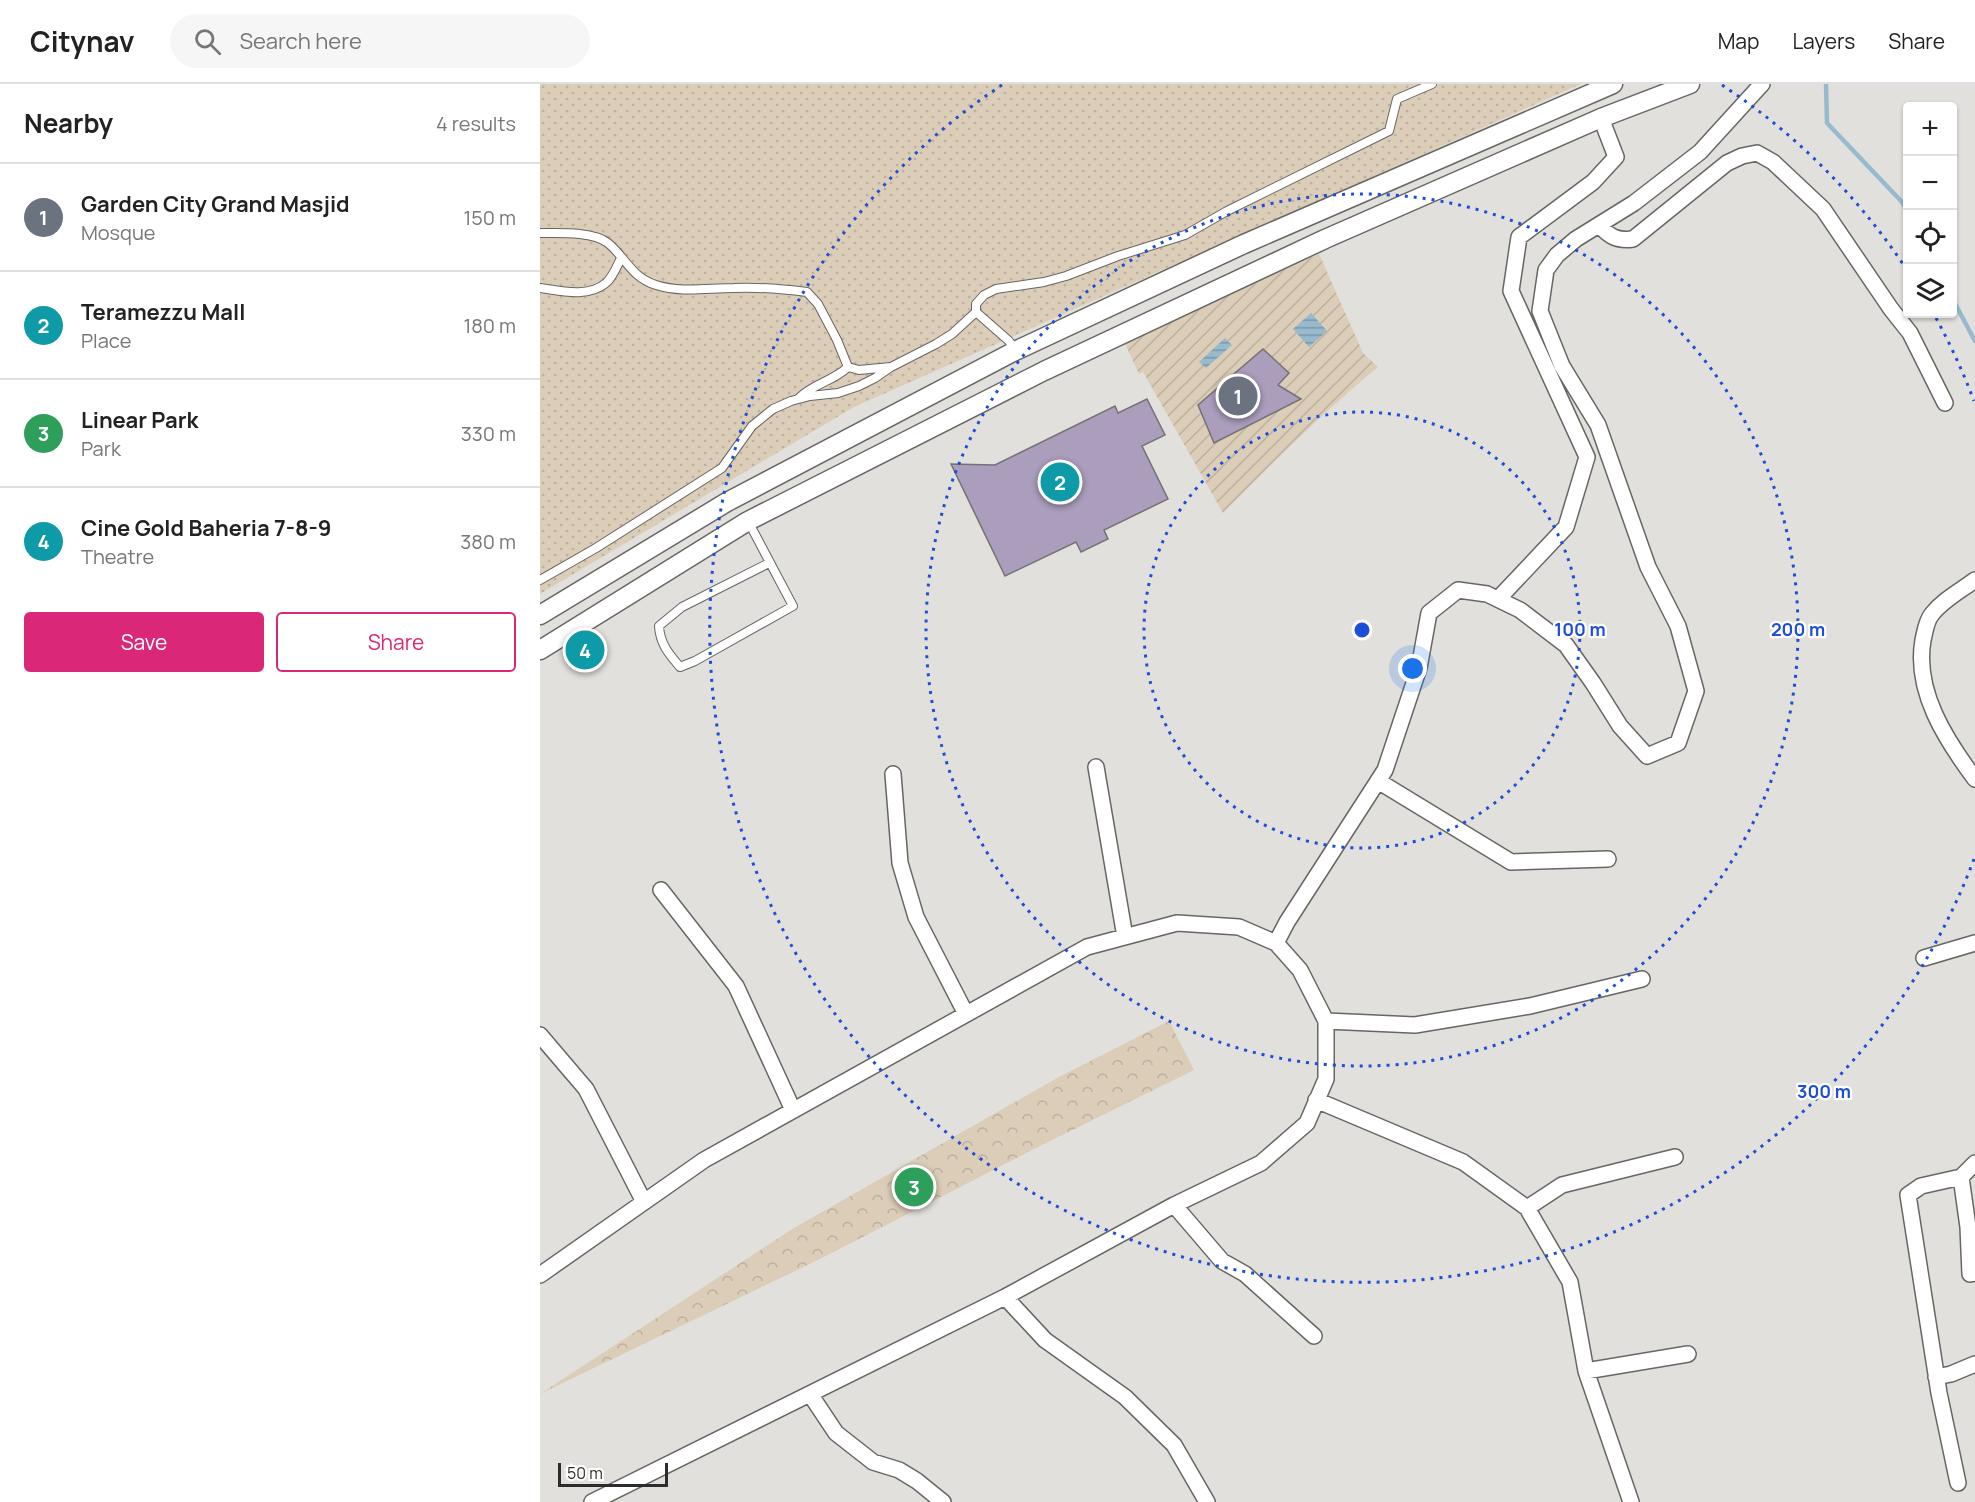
<!DOCTYPE html>
<html lang="en">
<head>
<meta charset="utf-8">
<style>
	:root { --surface:#fff; --page:#f6f6f6; --text:#222; --muted:#767676; --line:#e0e0e0; --accent:#db2777 }
	body { margin:0; font-family:Manrope,sans-serif; background:var(--page); color:var(--text) }
	.controls { position:absolute; right:18px; top:18px; display:grid; overflow:hidden; border-radius:6px; box-shadow:0 2px 4px #0004 }
	.controls button { width:54px; height:54px; display:grid; place-items:center; padding:0; border:0; border-bottom:2px solid var(--line); background:var(--surface); color:var(--text); font:30px sans-serif }
	.scale { position:absolute; left:18px; bottom:15px; width:110px; box-sizing:border-box; padding-left:6px; border:3px solid #2d2c2b; border-top:0; font-size:16px; line-height:21px; white-space:nowrap; color:#2d2c2b; -webkit-text-stroke:4px #fff; paint-order:stroke }
	.you { position:absolute; left:873px; top:585px; width:21px; height:21px; margin:-15px; border:4px solid #fff; border-radius:50%; background:#1a73e8; box-shadow:0 0 0 9px #1a73e833 }
	.badge { display:grid; place-items:center; width:39px; height:39px; border-radius:50%; background:var(--accent); color:#fff; font-size:20px; font-weight:700 }
	.pin { position:absolute; translate:-50% -50%; border:3px solid #fff; box-shadow:0 2px 6px #0006 }
	.list { margin:0; padding:0; list-style:none }
	h2 { display:flex; justify-content:space-between; align-items:center; height:78px; margin:0; padding:0 24px; font-size:26px }
	h2 small { font-size:20px; font-weight:400; color:var(--muted) }
	.list li { display:grid; grid-template-columns:39px 1fr auto; gap:18px; align-items:center; box-sizing:border-box; height:108px; padding:0 24px; border-top:2px solid var(--line) }
	.list b { display:block; font-size:22px; white-space:nowrap }
	.list p { margin:0; font-size:20px; white-space:nowrap; color:var(--muted) }
	.list em { font-size:20px; font-style:normal; color:var(--muted) }
	.actions { display:flex; gap:12px; padding:18px 24px }
	.actions a { flex:1; padding:14px 0; border:2px solid var(--accent); border-radius:6px; text-align:center; font-size:21px; color:var(--accent) }
	.actions .main { background:var(--accent); color:#fff }
	.icon { flex:none; width:33px; height:33px; fill:none; stroke:currentColor; stroke-width:2; stroke-linecap:round; stroke-linejoin:round }
	.map { position:relative; flex:none; width:1435px; height:1418px; overflow:hidden }
	header { display:flex; align-items:center; gap:36px; box-sizing:border-box; height:84px; padding:0 30px; background:var(--surface); border-bottom:2px solid var(--line) }
	header strong { font-size:28px }
	nav { display:flex; gap:33px; margin-inline-start:auto; font-size:21px }
	.search { width:420px; height:54px; background:var(--page); display:flex; align-items:center; gap:15px; box-sizing:border-box; padding:0 21px; border-radius:33px; color:var(--muted); font-size:22px }
	main { display:flex }
	aside { flex:1; background:var(--surface) }
	.map>svg:first-child { display:block }
	.grass { fill:url(#grass-dots) }
	.forest { fill:url(#forest-crowns) }
	.garden { fill:url(#garden-furrows) }
	.water { fill:url(#water-rules) }
	.lines { fill:none; stroke-linecap:round; stroke-linejoin:round }
	.stream { stroke:#98bace; stroke-width:4.5 }
	.building { fill:#ab9dbc; stroke:#737275; stroke-width:1.5 }
	.service-casing { stroke:#686663; stroke-width:10 }
	.minor-casing { stroke:#686663; stroke-width:18 }
	.tertiary-casing { stroke:#686663; stroke-width:21 }
	.service { stroke:#fff; stroke-width:8 }
	.minor { stroke:#fff; stroke-width:15 }
	.tertiary { stroke:#fff; stroke-width:18 }
	.ring { fill:none; stroke:#1d4ed8; stroke-width:3; stroke-dasharray:3 6 }
	.centre { fill:#1d4ed8; stroke:#fff; stroke-width:3 }
	.ring-label { font-size:18px; text-anchor:middle; font-weight:bold; fill:#1d4ed8; stroke:#fff; stroke-width:4.5; stroke-linejoin:round; paint-order:stroke }
</style>
</head>
<body>
<header>
<strong>Citynav</strong>
<div class="search"><svg class="icon" aria-label="search" viewBox="0 0 24 24"><circle cx="10" cy="10" r="6"/><path d="M15 15l6 6"/></svg>Search here</div>
<nav><a>Map</a><a>Layers</a><a>Share</a></nav>
</header>
<main>
<aside>
<h2>Nearby<small>4 results</small></h2>
<ul class="list">
<li><span class="badge" style="background:#6b7280">1</span><div><b>Garden City Grand Masjid</b><p>Mosque</p></div><em>150 m</em></li>
<li><span class="badge" style="background:#0f9aa8">2</span><div><b>Teramezzu Mall</b><p>Place</p></div><em>180 m</em></li>
<li><span class="badge" style="background:#2e9e5b">3</span><div><b>Linear Park</b><p>Park</p></div><em>330 m</em></li>
<li><span class="badge" style="background:#0f9aa8">4</span><div><b>Cine Gold Baheria 7-8-9</b><p>Theatre</p></div><em>380 m</em></li>
</ul>
<div class="actions"><a class="main">Save</a><a>Share</a></div>
</aside>
<div class="map">
<svg width="1435" height="1418" viewBox="0 0 1435 1418">
	<defs>
		<pattern id="grass-dots" width="8" height="8" patternUnits="userSpaceOnUse" patternTransform="scale(1.5)"><rect width="8" height="8" fill="#dbcdb7"/><path d="M2 2h.1M6 6h.1" fill="none" stroke="#bcb09e" stroke-width="1.8" stroke-linecap="round"/></pattern>
		<pattern id="forest-crowns" width="20" height="18" patternUnits="userSpaceOnUse" patternTransform="scale(1.5)"><rect width="20" height="18" fill="#dbcdb7"/><path d="M2 6a3 3 0 1 1 6 0M12 15a3 3 0 1 1 6 0" fill="none" stroke="#bcb09e"/></pattern>
		<pattern id="garden-furrows" width="10" height="10" patternUnits="userSpaceOnUse" patternTransform="scale(1.5)"><rect width="10" height="10" fill="#dbcdb7"/><path d="M-1 1l2-2M0 10L10 0M9 11l2-2" fill="none" stroke="#bcb09e"/></pattern>
		<pattern id="water-rules" width="6" height="5" patternUnits="userSpaceOnUse" patternTransform="scale(1.5)"><rect width="6" height="5" fill="#98bace"/><path d="M0 2.5h6" fill="none" stroke="#7c97a7"/></pattern>
	</defs>
	<rect width="100%" height="100%" fill="#e2e0dd"/>
	<path class="grass" d="M0,0H1041L314,323L0,510Z"/>
	<path class="forest" d="M629,937L654,986L502,1061L280,1175L0,1310L254,1144L519,993Z"/>
	<path class="garden" d="M779,170L823,269L838,283C783,328 733,379 683,429L603,288L599,290L585,260Z"/>
	<path class="water" d="M771,229L787,247L769,263L753,245Z
		M685,254L692,261L666,284L659,278Z"/>
	<g class="lines">
		<path class="stream" d="M1286,0L1287,39L1362,118L1368,128
			M1412,214L1435,257"/>
	</g>
	<path class="building" d="M723,265L749,289L738,301L761,315L674,359L658,321Z
		M607,315L625,351L602,362L628,415L564,446L568,455L541,468L536,458L465,492L411,380L455,381L575,322L578,329Z"/>
	<g class="lines">
		<defs>
			<path id="service" d="M0,149C18,149 53,147 68,159C86,174 91,193 116,201C141,209 167,204 194,204C218,203 243,205 267,208L278,220L297,256L308,283L319,286L351,283
				M0,204C21,207 48,214 66,199C73,193 77,182 81,174
				M436,228V220L444,211L456,205L504,198L526,192L578,172L645,151L687,127L849,47L857,15L892,0
				M259,314C274,299 292,298 308,283
				M208,437L253,522L155,577L140,583C129,570 120,560 119,542L142,523L229,479
				M0,496L56,464L182,384L212,342L233,325L251,317L270,312L298,309L319,302L335,294L351,283L396,260L412,250L436,228L469,257L475,266"/>
			<path id="minor" d="M1059,141C1070,153 1077,157 1093,155L1187,79L1202,72L1217,69L1233,78L1283,125L1351,225L1370,249L1405,319
				M1435,496C1420,507 1403,516 1392,530C1386,537 1385,548 1383,556C1374,607 1406,656 1435,695
				M958,515L1026,443L1047,373L971,207L979,153L1053,98L1076,73L1061,34
				M556,683L585,853
				M353,690L360,779L376,833L426,930
				M838,697L971,778L1068,775
				M121,806L196,902L253,1026
				M1384,874L1435,859
				M786,937L875,941L990,922L1102,895
				M0,951L46,1005L104,1118
				M776,1016L923,1078L987,1124L1030,1198L1046,1287L1091,1418
				M1421,1093L1428,1143L1430,1190L1435,1189
				M634,1121L682,1177L705,1190L774,1252
				M987,1124L1022,1101L1135,1073
				M0,1191L164,1076L547,863L637,839L699,843L736,859L747,838L845,686L879,584L889,529L918,506L947,510L980,526L1026,561L1053,599L1080,642L1107,672L1138,659L1156,607L1138,542L1108,483L1058,341L1022,282L1000,227L1006,186L1017,171L1036,155L1094,119L1160,68L1222,0
				M465,1213L505,1256L585,1313L634,1361L667,1418
				M1046,1287L1148,1270
				M1396,1293L1411,1290L1435,1280
				M270,1310L296,1349L333,1378L359,1386L377,1397L403,1418
				M1418,1399L1399,1309L1368,1111L1381,1102L1421,1093L1435,1079
				M52,1418L465,1213L634,1121L721,1079L767,1039L786,995V937L760,886L736,859"/>
			<path id="tertiary" d="M0,531L187,418L475,267L704,160L1073,0
				M0,566L208,437L504,287L785,155L1061,34L1150,0"/>
		</defs>
		<use href="#service" class="service-casing"/>
		<use href="#minor" class="minor-casing"/>
		<use href="#tertiary" class="tertiary-casing"/>
		<use href="#service" class="service"/>
		<use href="#minor" class="minor"/>
		<use href="#tertiary" class="tertiary"/>
	</g>
	<g class="ring">
		<circle cx="822" cy="546" r="218"/>
		<circle cx="822" cy="546" r="436"/>
		<path d="M1434 775A653 653 0 1 1 462 1M1182 1A653 653 0 0 1 1367 186M1396 234A653 653 0 0 1 1434 317"/>
	</g>
	<circle cx="822" cy="546" r="9" class="centre"/>
	<g class="ring-label">
		<text x="1040" y="552">100 m</text>
		<text x="1258" y="552">200 m</text>
		<text x="1284" y="1014">300 m</text>
	</g>
</svg>
<div class="controls">
<button>+</button>
<button>−</button>
<button><svg class="icon" aria-label="locate" viewBox="0 0 24 24"><circle cx="12" cy="12" r="6"/><path d="M12 2v4M12 18v4M2 12h4M18 12h4"/></svg></button>
<button><svg class="icon" aria-label="layers" viewBox="0 0 24 24"><path d="M12 4l9 5-9 5-9-5zM3 14l9 5 9-5"/></svg></button>
</div>
<div class="scale">50 m</div>
<div class="you"></div>
<div class="pin badge" style="left:698px;top:312px;background:#6b7280">1</div>
<div class="pin badge" style="left:520px;top:398px;background:#0f9aa8">2</div>
<div class="pin badge" style="left:374px;top:1103px;background:#2e9e5b">3</div>
<div class="pin badge" style="left:45px;top:566px;background:#0f9aa8">4</div>
</div>
</main>
</body>
</html>
